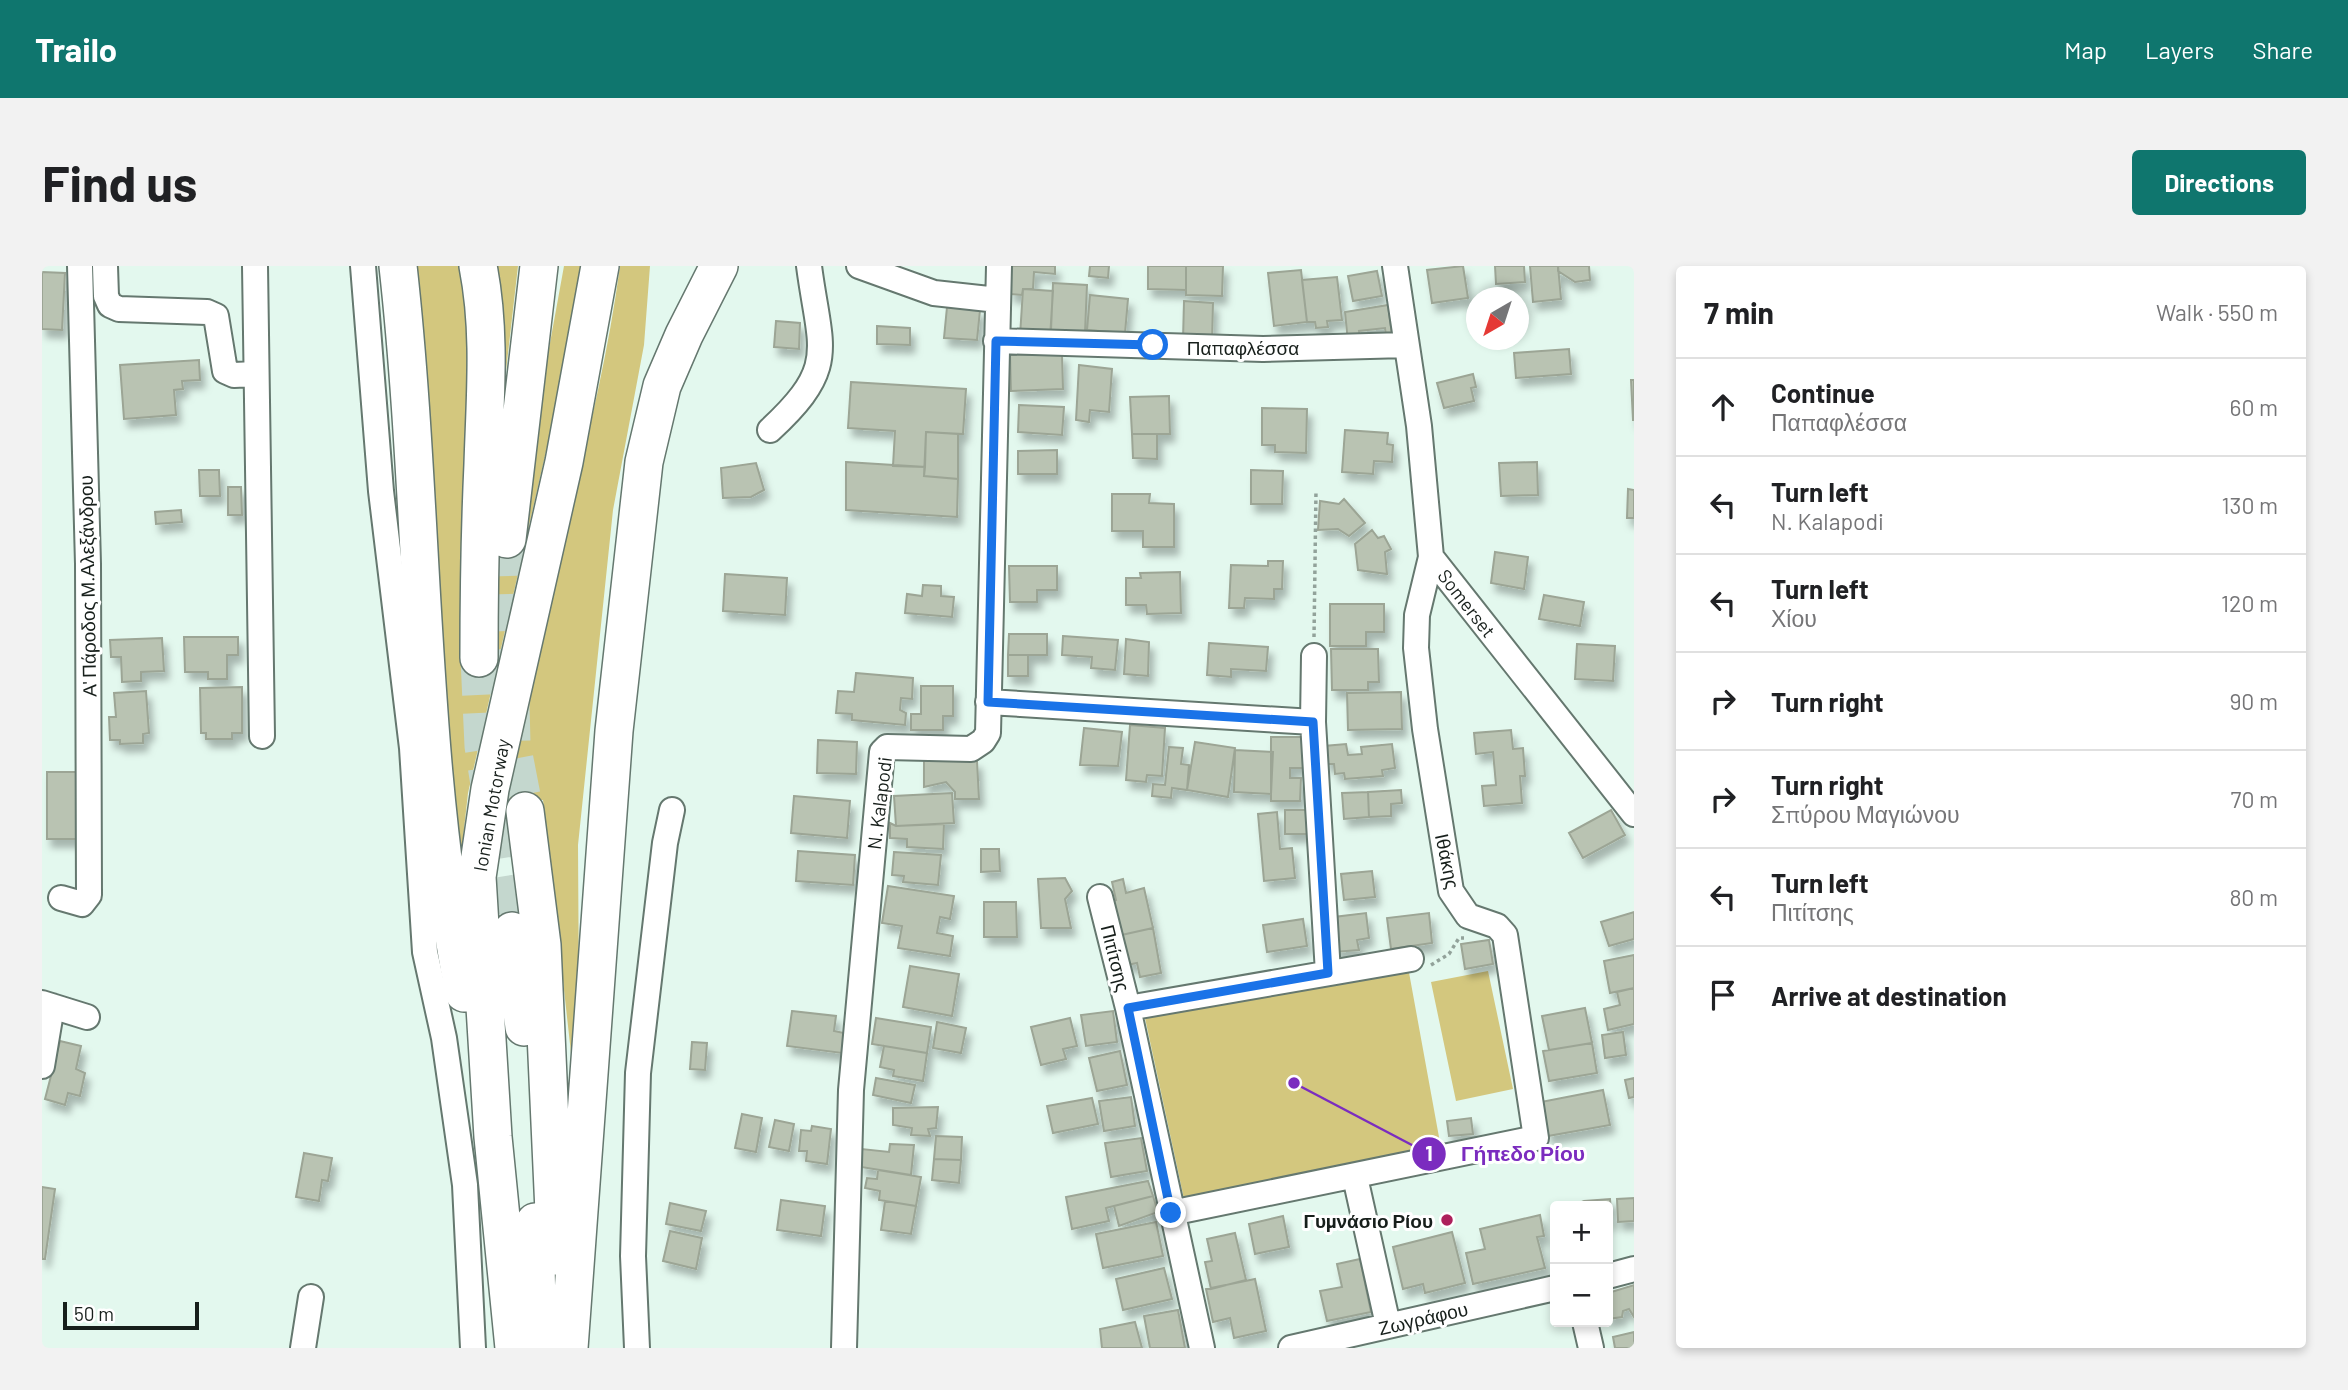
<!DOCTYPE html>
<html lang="en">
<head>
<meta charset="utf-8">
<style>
	:root { --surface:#fff; --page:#f2f2f2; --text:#202124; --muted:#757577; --line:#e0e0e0; --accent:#0f766e }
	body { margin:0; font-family:Barlow,sans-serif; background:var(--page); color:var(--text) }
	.controls { position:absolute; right:21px; bottom:21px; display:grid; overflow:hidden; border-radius:7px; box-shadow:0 4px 10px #0003 }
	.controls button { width:63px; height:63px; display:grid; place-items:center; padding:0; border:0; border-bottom:2px solid var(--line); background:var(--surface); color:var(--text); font:35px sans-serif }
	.compass { position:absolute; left:1424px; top:21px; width:63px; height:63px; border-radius:50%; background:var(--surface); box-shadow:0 4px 10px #0003; rotate:219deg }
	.scale { position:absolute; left:21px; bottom:18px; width:136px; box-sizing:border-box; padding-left:7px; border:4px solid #171f1b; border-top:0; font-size:19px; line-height:24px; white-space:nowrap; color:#171f1b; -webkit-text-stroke:5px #fff; paint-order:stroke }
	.stop { position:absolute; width:21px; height:21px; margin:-16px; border:5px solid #1a73e8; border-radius:50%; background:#fff }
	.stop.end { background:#1a73e8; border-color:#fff; box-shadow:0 2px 7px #0008 }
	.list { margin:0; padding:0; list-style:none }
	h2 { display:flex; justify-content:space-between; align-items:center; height:91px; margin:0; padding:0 28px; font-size:30px }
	h2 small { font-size:23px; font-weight:400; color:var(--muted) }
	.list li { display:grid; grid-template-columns:46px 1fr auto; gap:21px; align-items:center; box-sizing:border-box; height:98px; padding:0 28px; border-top:2px solid var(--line) }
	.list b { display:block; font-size:26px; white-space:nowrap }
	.list p { margin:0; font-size:23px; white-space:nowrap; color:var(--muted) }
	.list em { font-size:23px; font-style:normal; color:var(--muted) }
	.icon { flex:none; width:38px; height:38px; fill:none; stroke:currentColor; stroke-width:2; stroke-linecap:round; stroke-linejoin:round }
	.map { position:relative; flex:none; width:1592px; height:1082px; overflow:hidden; border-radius:7px }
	header { display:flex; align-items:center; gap:42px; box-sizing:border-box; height:98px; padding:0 35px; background:var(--accent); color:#fff }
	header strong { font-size:33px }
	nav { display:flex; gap:38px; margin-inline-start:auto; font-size:24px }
	.intro { display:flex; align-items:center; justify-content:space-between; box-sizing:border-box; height:168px; padding:0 42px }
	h1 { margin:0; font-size:49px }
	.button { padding:18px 32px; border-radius:7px; background:var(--accent); color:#fff; font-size:24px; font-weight:700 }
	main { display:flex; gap:42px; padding:0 42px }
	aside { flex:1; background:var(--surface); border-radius:7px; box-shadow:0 4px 10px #0003 }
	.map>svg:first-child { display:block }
	.green { fill:#d3c77e }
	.building { fill:#b9c3b2; stroke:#9ca595; stroke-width:2; filter:url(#shadow) }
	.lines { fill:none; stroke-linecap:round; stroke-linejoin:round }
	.highway-tunnel { stroke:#c4d7ce; stroke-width:37; stroke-dasharray:37 18; stroke-linecap:butt }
	.minor-casing { stroke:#65786f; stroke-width:28 }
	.highway-casing { stroke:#65786f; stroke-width:40 }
	.path { stroke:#92a29a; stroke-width:3.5; stroke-dasharray:3.5 3.5; stroke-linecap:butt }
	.minor { stroke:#fff; stroke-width:24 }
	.highway { stroke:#fff; stroke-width:37 }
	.route { stroke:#1a73e8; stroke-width:9 }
	.poi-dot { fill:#ad205b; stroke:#fff; stroke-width:2.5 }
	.labels { text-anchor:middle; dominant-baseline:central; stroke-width:6; stroke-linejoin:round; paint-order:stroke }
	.street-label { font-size:19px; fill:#171f1b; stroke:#fff }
	.poi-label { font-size:19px; font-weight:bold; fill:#171f1b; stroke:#fff; text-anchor:end }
	.leader { fill:none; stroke:#7b2cbf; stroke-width:2.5 }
	.callout-dot { fill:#7b2cbf; stroke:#fff; stroke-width:2.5 }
	.mark-label { font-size:21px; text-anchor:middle; font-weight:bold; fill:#fff }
	.callout-label { font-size:21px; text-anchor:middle; font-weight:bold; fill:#7b2cbf; stroke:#fff; stroke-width:6; stroke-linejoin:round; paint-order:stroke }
</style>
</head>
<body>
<header>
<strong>Trailo</strong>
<nav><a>Map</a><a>Layers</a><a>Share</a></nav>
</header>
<div class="intro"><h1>Find us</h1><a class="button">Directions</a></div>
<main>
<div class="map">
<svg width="1592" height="1082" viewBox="0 0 1592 1082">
	<defs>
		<filter id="shadow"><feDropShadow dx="4.5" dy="8" stdDeviation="3.5" flood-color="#0004"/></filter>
	</defs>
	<rect width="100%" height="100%" fill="#e3f8ee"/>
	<path class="green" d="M374,0H426L447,278L490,176L522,0H541L518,124L426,527L414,635Z
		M452,0H476L461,131Z
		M578,0H608L602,79L571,244L536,579L537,741L534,786L529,787L501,534L466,536C490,355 554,181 578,0Z
		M1366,701L1399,882L1142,933L1103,752Z
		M1446,705L1471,823L1414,835L1389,716Z"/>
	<path class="building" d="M969,0H1013V8L992,6L991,23H981L980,29L968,28Z
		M1048,0H1067L1066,12L1047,10Z
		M1106,0H1144V24L1106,23Z
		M1144,0H1181L1180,30L1144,29Z
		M1421,0L1426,32L1390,37L1385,4Z
		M1453,0H1482L1483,16L1454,18Z
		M1488,0H1516L1519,33L1491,36Z
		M1516,0H1547L1548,14L1533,16L1516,5Z
		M1259,4L1265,56L1232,60L1226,7Z
		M1335,5L1340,30L1311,35L1306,10Z
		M0,6L23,7L20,64L0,63Z
		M1295,11L1300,54L1285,55L1286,61L1274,62L1273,56H1265L1260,14Z
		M1011,17L1045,19L1043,66L1009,64Z
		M981,23L1011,25L1008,72L978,70Z
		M1048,29L1086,33L1083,67L1045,64Z
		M1142,35L1171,37L1170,75L1141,74Z
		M1346,39L1350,69L1344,70L1343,62L1317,65L1318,75L1306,76L1303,46Z
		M905,41L938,44L935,74L902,72Z
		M734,55L758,57L757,83L732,81Z
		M835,60L868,62V79L835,78Z
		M1527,83L1529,108L1474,112L1472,87Z
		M1020,88L1021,123L969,125L968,89Z
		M157,94L158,114L140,115L141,123L132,124L134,149L82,153L78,99Z
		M1037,99L1070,103L1067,146L1048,144L1047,156L1034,154Z
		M1431,108L1434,121L1429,122L1432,135L1402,142L1395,117Z
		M1589,114H1592V154H1591Z
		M809,116L924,123L921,168L884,166L883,201L851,200L853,165L806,162Z
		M1127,130L1128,168H1090L1088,131Z
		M977,139L1022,141L1020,169L976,166Z
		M1220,142L1265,143L1264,187L1233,186V179H1220Z
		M1303,164L1346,167L1345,178L1351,179L1350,196L1332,195L1331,208L1300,206Z
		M884,166L916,168V213L882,210Z
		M1090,168H1115V193L1091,192Z
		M1015,184V208H976V185Z
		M804,196L883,201L882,210L916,213L915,251L804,244Z
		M1495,196L1496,229L1459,230L1457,197Z
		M714,197L722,224L709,231L681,232L679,202Z
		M157,204H177L178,230H158Z
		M1209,204L1241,205L1240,238H1209Z
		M186,221H199L200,249H186Z
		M1586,223L1592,224V252H1585Z
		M1070,228H1108L1107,237L1132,238V281H1101V265H1070Z
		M1302,233L1323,257L1307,270L1296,263L1276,264L1278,235L1297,238Z
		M139,244L140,256L114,258L113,246Z
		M1330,264L1336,272L1342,270L1349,283L1343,286L1345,308L1316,304L1313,278Z
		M1453,286L1486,291L1482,323L1449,317Z
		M1226,295H1241L1240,323H1232V333L1203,332L1202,342H1187L1189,299L1226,300Z
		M967,300H1015V324H995V336H968Z
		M1138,306L1139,347L1105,348L1104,339H1084V312H1099L1098,307Z
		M683,308L745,312L743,349L681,345Z
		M881,319L899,320V330L912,331L910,351L863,347L865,328L880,330Z
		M1502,329L1542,336L1538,360L1497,353Z
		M1288,338H1342V366H1324V380H1288Z
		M967,368H1005V389H966Z
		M1021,370L1076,374L1073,404L1049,402L1050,391L1020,389Z
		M142,371H196V389H185V413H166V406H143Z
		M120,372L122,405L99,406V415L80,416L79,391H69L68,374Z
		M1084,373L1107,376L1106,410L1082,408Z
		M1167,377L1226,381L1224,405L1189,403V411L1165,409Z
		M1535,378L1573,380L1571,415L1533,413Z
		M1289,383H1336L1337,416H1326V424H1290Z
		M966,389H986V410H966Z
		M814,407L871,412L870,433L859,432L858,444L864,447L863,459L810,454V448L794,447L796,425L812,426Z
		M879,420H911V450H901V464H869V448H879Z
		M200,421V467H190V473H164V467H159L158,422Z
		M104,425L107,467L101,468V477L78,478V474H68L67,451H74L72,427Z
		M1359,426L1360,463L1306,464L1305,427Z
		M1088,459L1123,462L1120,510L1105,509L1104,516L1084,514Z
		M1042,462L1080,466L1076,500L1038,499Z
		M1469,464L1471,483L1481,482L1483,510H1478L1480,537L1442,540L1440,520L1454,519L1451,486L1434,488L1432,467Z
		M1229,471H1263V502H1248V512H1259L1258,535H1229Z
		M776,474L815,476L814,508L775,507Z
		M1153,476L1193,482L1186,531L1145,524Z
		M1304,478L1306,489L1320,488L1319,481L1350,478L1353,502L1340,504L1341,510L1303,513L1302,507L1293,508L1292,498H1284L1282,480Z
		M1127,481L1141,482L1139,498L1147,499L1145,524L1130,522L1129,532L1110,530L1111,518L1123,519Z
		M1193,484L1231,486L1229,528L1192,526Z
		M882,493L935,495L937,533H913V526L904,516L882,521Z
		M5,506H36L37,573H5Z
		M1359,524L1360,537L1349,538V550L1327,551L1326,526Z
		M1326,526L1327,551L1302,553L1300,527Z
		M910,527L912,557L854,560L852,530Z
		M752,530L808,535L805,572L749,567Z
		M1243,544H1268V568H1243Z
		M1569,544L1583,569L1541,592L1527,567Z
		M1235,546L1238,583L1250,582L1253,612L1222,615L1216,548Z
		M848,557L854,560L902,558L901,583L865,581V573L848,572Z
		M939,583H957L958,605L939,606Z
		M756,585L813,589L811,619L754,615Z
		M852,586L899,589L896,619L861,616L862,610L850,609Z
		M1330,605L1333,631L1302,634L1299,608Z
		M1023,612L1030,625L1023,633L1029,662H999L996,613Z
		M1081,613L1084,627L1102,622L1111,662L1075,670L1068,636L1074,634L1070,616Z
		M846,620L912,630L908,653L898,651L895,667L911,670L908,690L856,682L860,660L840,657Z
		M942,636H974L975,671H942Z
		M1592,646V673L1567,680L1559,656Z
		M1324,647L1327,672L1315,674L1317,684L1292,686V651Z
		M1387,647L1390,677L1349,683L1345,652Z
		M1261,653L1265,680L1225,686L1221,659Z
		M1111,662L1119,707L1098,711L1095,697L1085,699L1075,670Z
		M1447,674L1451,698L1423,703L1419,678Z
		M1592,689V722L1568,727L1562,695Z
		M868,700L917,708L910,750L861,741Z
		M1592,722V758L1566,764L1562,743L1578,739L1575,726Z
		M1543,742L1550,777L1507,784L1500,750Z
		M750,745L794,750L792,765L802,767L800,787L745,780Z
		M1071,745L1075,776L1044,780L1039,749Z
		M834,752L889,761L885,787L830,778Z
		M1028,752L1035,780L1021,783L1024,793L999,799L989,761Z
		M895,756L924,762L919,787L891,782Z
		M1581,766L1584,789L1563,792L1560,769Z
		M18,775L39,780L34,803L43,807L38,830L26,827L23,839L3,833Z
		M650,776L665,777L663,804L648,803Z
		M1550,777L1555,807L1507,815L1501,785Z
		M842,780L885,787L881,815L851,810L852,804L838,801Z
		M1078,785L1085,819L1055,825L1047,792Z
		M834,812L873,819L869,837L831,829Z
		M1592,812V831L1587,832L1583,814Z
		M1561,824L1568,859L1506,870L1499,836Z
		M1089,831L1093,860L1062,865L1057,835Z
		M1050,832L1056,858L1011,867L1005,840Z
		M896,841L894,862L886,863L888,870L869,869L870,862L851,859V842Z
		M700,848L720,852L714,886L693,882Z
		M1429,852L1431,868L1407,870L1405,855Z
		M733,854L752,858L747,885L727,881Z
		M770,860L789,863L785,898L764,895L765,885H757L759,864L769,865Z
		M894,870L920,871L919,894L892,893Z
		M1099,872L1105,905L1069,911L1063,877Z
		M848,878L872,879L869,909L819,901L820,883L847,886Z
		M262,887L290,892L286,915L280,914L277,935L254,931Z
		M892,893L919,894L917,917L890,914Z
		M836,904L879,911L874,940L837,934L838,925L823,922L825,912L835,913Z
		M1106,915L1111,930L1064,942L1067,955L1030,963L1024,931Z
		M0,921L13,923L3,993H0Z
		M1111,930L1116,946L1077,960L1072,940Z
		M1592,932V955L1576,956L1575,933Z
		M1568,933L1570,955L1566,956V940H1530L1542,935Z
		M739,934L783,940L779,970L735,964Z
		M843,935L874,940L869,968L839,964Z
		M628,937L664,945L659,965L624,958Z
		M1498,949L1502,970L1495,971L1503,1002L1431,1018L1424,987L1443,983L1438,963Z
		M1241,950L1247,981L1213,988L1207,958Z
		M1114,956L1121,990L1061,1002L1054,968Z
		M628,965L660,972L654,1003L621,995Z
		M1410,966L1423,1017L1383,1027L1381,1018L1361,1023L1351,981Z
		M1193,967L1204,1014L1169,1023L1163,996L1170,995L1165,973Z
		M1318,993L1329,1046L1285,1055L1278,1025L1300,1021L1295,998Z
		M1122,1002L1130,1033L1081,1044L1074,1013Z
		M1213,1013L1224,1065L1192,1072L1188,1052L1171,1056L1164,1023Z
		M1592,1019V1051L1587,1043L1581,1045L1580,1051L1566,1053V1027Z
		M1136,1044L1143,1082H1108L1102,1050Z
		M1093,1056L1100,1082H1060L1058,1063Z
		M1592,1066V1082H1573L1571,1071Z"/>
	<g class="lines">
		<path class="highway-tunnel" d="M465,273L470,478L483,545
			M437,392L441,480L470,665"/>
		<defs>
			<path id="minor" d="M63,0L64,30L68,39L77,43L165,46L174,50L183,105L192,109L213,108
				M213,0L220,470
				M321,0L339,225L370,482L383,686L402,772L423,919L431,1082
				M817,0L892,27L956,34
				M1353,0L1377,160L1389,291L1592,548
				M954,75L1221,83L1364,79
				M728,164C797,100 778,84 767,0
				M1272,390L1271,456L1286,707
				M946,436L1271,456
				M1058,631L1086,742L1160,1082
				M19,632L40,638L47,629L46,298L38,0
				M0,737L45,751
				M1086,742L1369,693
				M0,800L10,740
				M1313,911L1346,1059
				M1129,947L1494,872L1463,669L1455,660L1426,650L1409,625L1383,463L1374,382L1375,349L1389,291
				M1566,1010L1592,1003
				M1543,1056L1549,1082
				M261,1082L269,1031
				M595,1082L591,990L596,807L623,577L630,544
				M802,1082L809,824L840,486L845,481L929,483L941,475L946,467L957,0
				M1249,1082L1513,1022"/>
			<path id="highway" d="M356,0C383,242 375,487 422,727
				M436,0C449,66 443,132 441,198C438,263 437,327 437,392
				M465,273L497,0
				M483,545L500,679L514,990
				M470,665L482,761
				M493,956L496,1082
				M472,1082L451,871L435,611L448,523L522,196L558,0
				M527,1082L572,465L602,196L620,120L642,69L677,0"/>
		</defs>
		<use href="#minor" class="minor-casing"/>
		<use href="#highway" class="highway-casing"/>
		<path class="path" d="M1272,371L1274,224
			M1389,699L1407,688L1417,672H1422"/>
		<use href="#minor" class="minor"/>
		<use href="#highway" class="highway"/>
	</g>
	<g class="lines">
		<path class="route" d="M1111,79L954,75L946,436L1271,456L1286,707L1086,742L1129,947"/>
	</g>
	<circle class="poi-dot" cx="1405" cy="954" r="7"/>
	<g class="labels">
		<g class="street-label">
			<text x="1201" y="81">Παπαφλέσσα</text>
			<text transform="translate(45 320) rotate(-91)">Α' Πάροδος Μ.Αλεξάνδρου</text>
			<text transform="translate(1425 337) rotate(52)">Somerset</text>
			<text transform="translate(837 537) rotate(-83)">N. Kalapodi</text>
			<text transform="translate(449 539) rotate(-80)">Ionian Motorway</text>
			<text transform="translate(1406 595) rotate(78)">Ιθάκης</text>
			<text transform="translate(1074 692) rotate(76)">Πιτίτσης</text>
			<text transform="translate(1381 1052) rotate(-13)">Ζωγράφου</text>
		</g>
		<g class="poi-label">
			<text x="1391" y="954">Γυμνάσιο Ρίου</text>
		</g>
	</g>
	<path class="leader" d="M1252 817L1387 888"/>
	<g class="callout-dot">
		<circle cx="1252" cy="817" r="7"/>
		<circle cx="1387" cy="888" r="18"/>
	</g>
	<g class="mark-label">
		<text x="1387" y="895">1</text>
	</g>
	<g class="callout-label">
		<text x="1481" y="895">Γήπεδο Ρίου</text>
	</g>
</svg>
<div class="controls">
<button>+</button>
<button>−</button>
</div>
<svg class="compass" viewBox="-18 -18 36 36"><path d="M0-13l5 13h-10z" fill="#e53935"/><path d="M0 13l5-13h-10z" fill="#757577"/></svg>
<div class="scale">50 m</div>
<div class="stop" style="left:1111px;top:79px"></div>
<div class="stop end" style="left:1129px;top:947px"></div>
</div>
<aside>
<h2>7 min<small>Walk · 550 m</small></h2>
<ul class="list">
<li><svg class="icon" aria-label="ahead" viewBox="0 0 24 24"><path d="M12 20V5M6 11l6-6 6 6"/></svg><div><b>Continue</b><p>Παπαφλέσσα</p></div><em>60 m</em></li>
<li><svg class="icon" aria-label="left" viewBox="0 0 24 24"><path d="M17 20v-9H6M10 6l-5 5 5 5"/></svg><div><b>Turn left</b><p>N. Kalapodi</p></div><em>130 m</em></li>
<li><svg class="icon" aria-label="left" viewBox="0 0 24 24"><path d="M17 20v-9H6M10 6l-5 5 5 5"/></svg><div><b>Turn left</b><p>Χίου</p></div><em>120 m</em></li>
<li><svg class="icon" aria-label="right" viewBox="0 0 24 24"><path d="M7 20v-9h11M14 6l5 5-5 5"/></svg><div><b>Turn right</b></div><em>90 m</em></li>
<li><svg class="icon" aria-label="right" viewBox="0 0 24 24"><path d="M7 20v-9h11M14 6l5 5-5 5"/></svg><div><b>Turn right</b><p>Σπύρου Μαγιώνου</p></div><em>70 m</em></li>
<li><svg class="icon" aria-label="left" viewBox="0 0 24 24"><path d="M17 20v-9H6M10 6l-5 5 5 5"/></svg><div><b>Turn left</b><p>Πιτίτσης</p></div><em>80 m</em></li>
<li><svg class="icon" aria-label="arrive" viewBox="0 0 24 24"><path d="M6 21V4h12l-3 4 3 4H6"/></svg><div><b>Arrive at destination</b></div></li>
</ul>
</aside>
</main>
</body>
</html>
